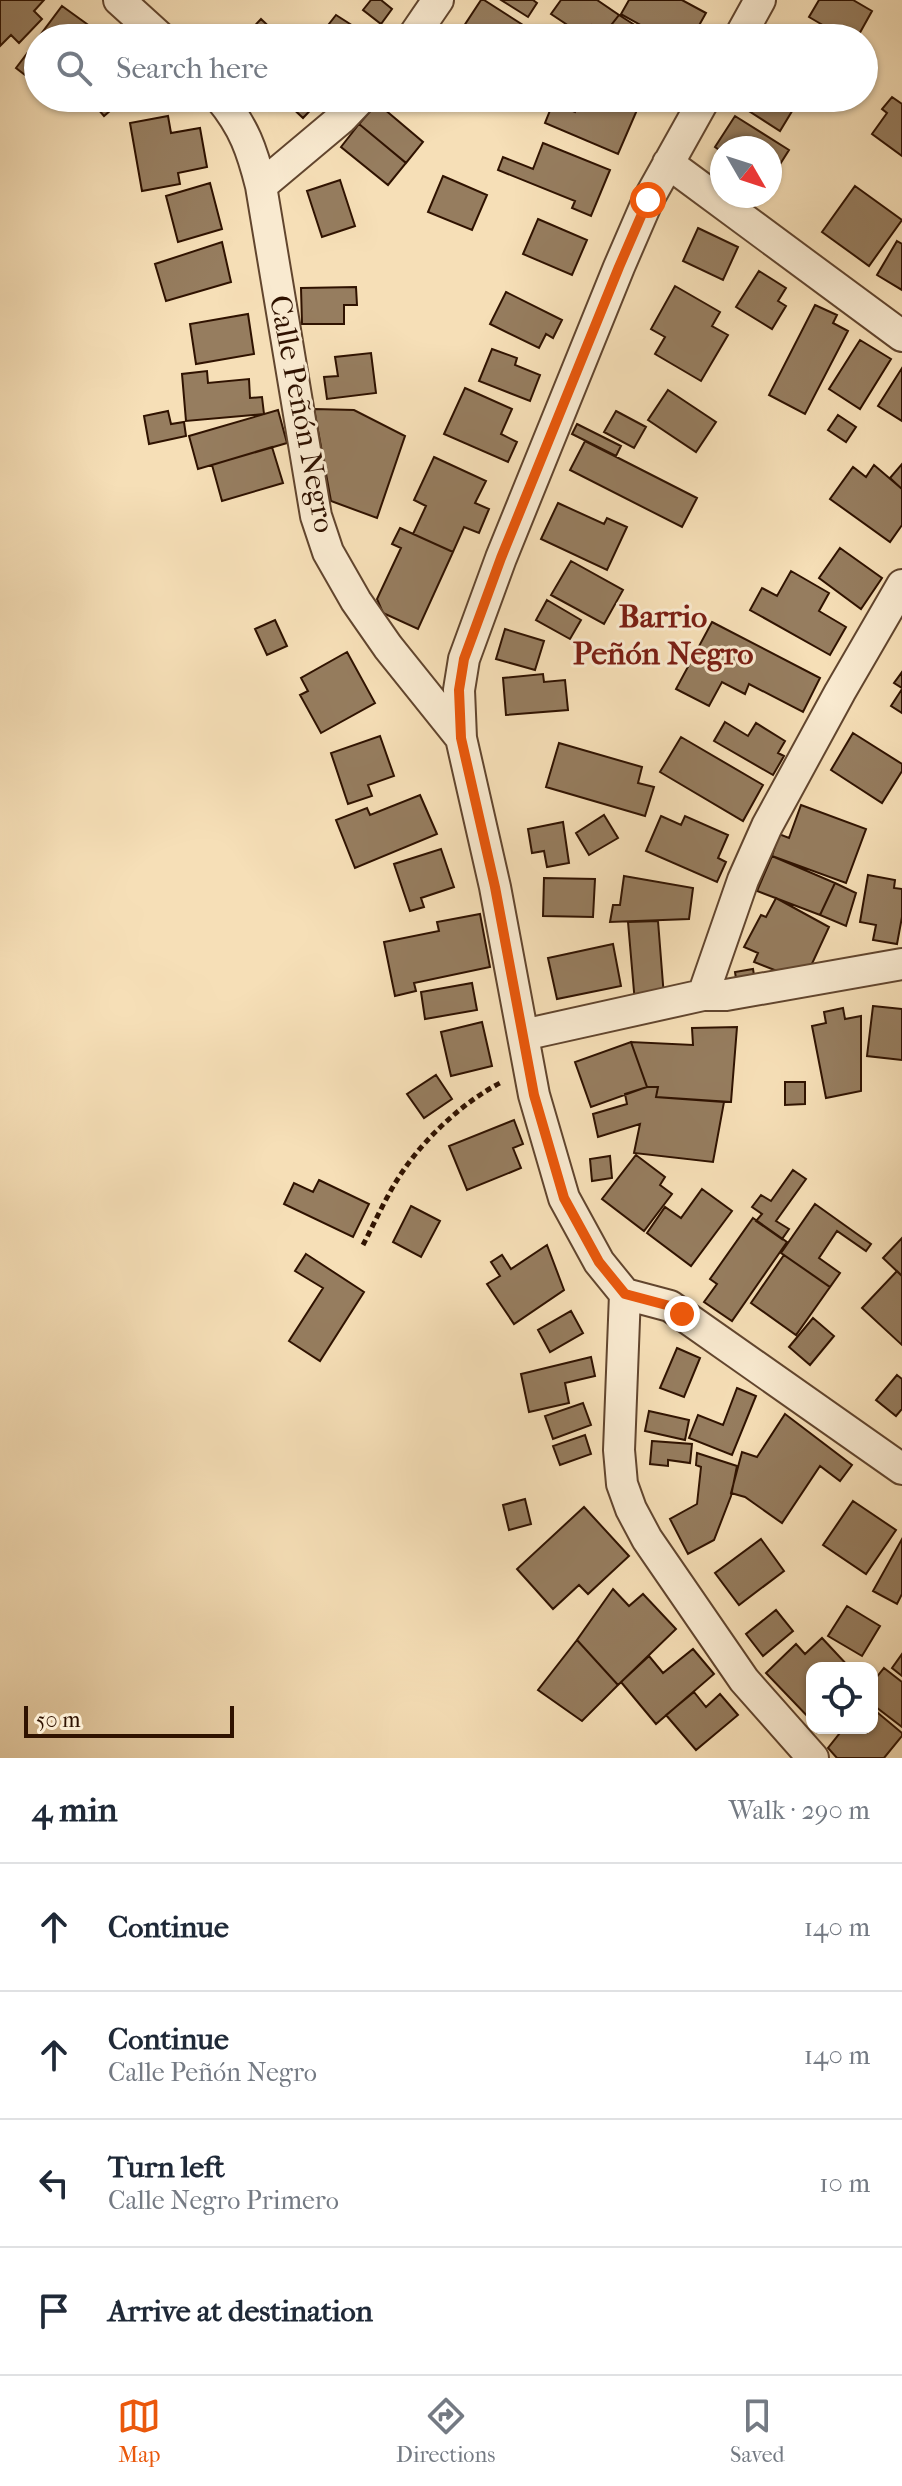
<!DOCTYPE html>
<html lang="en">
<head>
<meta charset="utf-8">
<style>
	:root { --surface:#fff; --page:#f2f2f3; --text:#1f2937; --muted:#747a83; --line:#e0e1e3; --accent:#ea580c }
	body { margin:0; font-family:"IM FELL French Canon",serif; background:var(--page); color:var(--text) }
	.controls { position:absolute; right:24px; bottom:24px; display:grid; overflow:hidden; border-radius:16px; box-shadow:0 2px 6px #0004 }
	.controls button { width:72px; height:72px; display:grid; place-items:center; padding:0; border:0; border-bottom:2px solid var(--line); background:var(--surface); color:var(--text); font:40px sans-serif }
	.compass { position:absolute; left:710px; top:136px; width:72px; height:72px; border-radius:50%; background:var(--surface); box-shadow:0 2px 6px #0004; rotate:129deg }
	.scale { position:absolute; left:24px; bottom:20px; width:210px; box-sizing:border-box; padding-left:8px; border:4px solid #2f1200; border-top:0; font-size:22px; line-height:28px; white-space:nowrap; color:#2f1200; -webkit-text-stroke:6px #f9ead0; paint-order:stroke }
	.stop { position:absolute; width:24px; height:24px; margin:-18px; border:6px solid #ea580c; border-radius:50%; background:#fff }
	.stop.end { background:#ea580c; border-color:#fff; box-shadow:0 2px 8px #0008 }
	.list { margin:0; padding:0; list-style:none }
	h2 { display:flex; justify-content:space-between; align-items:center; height:104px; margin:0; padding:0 32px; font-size:34px }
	h2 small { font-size:26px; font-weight:400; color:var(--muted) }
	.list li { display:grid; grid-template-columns:52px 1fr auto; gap:24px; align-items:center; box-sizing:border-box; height:128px; padding:0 32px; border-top:2px solid var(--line) }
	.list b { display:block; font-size:30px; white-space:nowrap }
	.list p { margin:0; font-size:26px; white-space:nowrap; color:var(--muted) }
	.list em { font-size:26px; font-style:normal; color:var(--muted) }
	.icon { flex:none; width:44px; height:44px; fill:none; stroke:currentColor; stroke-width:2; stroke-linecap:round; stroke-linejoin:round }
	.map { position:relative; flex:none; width:902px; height:1758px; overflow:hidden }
	.search { position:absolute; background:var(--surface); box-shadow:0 2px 6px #0004; left:24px; right:24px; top:24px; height:88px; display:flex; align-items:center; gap:20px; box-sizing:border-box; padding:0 28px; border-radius:44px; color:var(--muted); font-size:30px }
	.sheet { height:616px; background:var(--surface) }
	nav { display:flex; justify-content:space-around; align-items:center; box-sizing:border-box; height:112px; border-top:2px solid var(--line); background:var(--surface); font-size:22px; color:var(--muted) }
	nav a { display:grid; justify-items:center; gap:4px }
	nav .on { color:var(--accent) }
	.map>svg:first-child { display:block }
	.building { fill:#967d5f; stroke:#2f1200; stroke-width:2 }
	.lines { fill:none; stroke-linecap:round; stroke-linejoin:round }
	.street-casing { stroke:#61452e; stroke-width:34 }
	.path { stroke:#2f1200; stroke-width:5; stroke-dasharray:6 4; stroke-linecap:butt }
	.street { stroke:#f9ead0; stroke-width:30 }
	.route { stroke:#ea580c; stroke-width:10 }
	.labels { text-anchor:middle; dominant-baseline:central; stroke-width:6; stroke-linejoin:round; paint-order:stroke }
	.street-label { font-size:30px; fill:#2f1200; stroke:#f9ead0 }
	.neighbourhood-label { font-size:32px; font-weight:bold; fill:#7a1f14; stroke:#f9ead0 }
</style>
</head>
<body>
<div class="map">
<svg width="902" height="1758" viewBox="0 0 902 1758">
	<rect width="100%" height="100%" fill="#f6dfb7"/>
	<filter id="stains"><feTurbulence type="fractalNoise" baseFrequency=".0025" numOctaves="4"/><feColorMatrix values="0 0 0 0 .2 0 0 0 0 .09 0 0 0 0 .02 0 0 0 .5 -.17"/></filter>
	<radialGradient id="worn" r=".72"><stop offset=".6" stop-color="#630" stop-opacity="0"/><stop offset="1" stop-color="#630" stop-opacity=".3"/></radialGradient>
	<path class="building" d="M0,0H44L34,11L42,19L19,43L11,35L0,46Z
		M371,0H381L392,9L381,24L363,10Z
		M481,0H484L537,34L534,38H470L460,32Z
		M501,0H533L537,3L528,17Z
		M561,0H597L619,15L605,33L592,25L584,36L551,14Z
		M629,0H682L706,13L692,38H664L621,14Z
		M819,0H853L872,11L857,38H845L809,17Z
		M62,6L98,32L94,38H38Z
		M336,15L372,38H318Z
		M619,15L655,38H601Z
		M261,19L281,38H243Z
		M38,39V85L16,68Z
		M892,97L902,104V156L872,134L887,113L882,109Z
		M93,98H125L104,116L92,102Z
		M272,98H322L303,118L286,102L281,107Z
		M581,98H608L637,110L618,154L545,123L553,103L575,112Z
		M746,98H800L780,131L741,106Z
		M377,103L423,142L406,163L359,124Z
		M168,116L171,133L200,128L207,167L178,173L180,184L142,191L130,123Z
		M735,116L789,150L770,180V148H722V152L715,147Z
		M359,124L406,163L388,185L341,147Z
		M543,143L610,170L591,216L572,208L575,201L498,170L503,157L533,169Z
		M443,176L487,195L472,230L428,212Z
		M340,180L355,226L322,237L307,191Z
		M210,183L222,229L178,242L166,196Z
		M855,186L902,220L869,266L822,232Z
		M538,219L587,240L572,275L523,254Z
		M698,228L738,247L723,280L683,261Z
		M897,241L902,244V290L877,275Z
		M222,242L231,282L166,301L155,264Z
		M759,271L786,288L778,301L786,306L772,329L736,307Z
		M675,286L720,312L712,326L728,335L701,381L655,354L665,337L651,329Z
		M356,287L357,305H344V324H302L301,288Z
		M506,292L562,320L553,338L546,334L539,348L490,324Z
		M815,305L837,315L833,323L848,331L805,414L769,395Z
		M248,314L254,354L196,364L190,324Z
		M860,340L891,359L860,409L829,389Z
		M492,349L517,358L515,365L540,375L530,401L479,381Z
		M371,353L376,393L327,399L324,377L338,376L335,357Z
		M902,368V421L878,406Z
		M207,371L208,383L249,379L250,398L262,397L264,414L186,421L182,374Z
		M465,388L512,409L501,434L517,442L508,462L444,434Z
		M668,390L716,422L696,452L648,420Z
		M314,409L354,410L405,436L377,518L331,501Z
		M278,410L287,443L198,469L189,436Z
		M168,411L171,424L184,422L186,436L149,444L144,416Z
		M616,411L646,427L634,448L604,432Z
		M838,415L856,427L846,442L828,430Z
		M577,424L621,446L616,456L572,434Z
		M585,441L697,498L682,527L570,470Z
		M272,447L283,483L222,501L212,465Z
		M434,457L486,481L475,503L489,509L479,533L464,527L453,552L413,534L426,506L414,500Z
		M902,464V489L890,478Z
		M874,465L902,489V525L890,542L830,499L853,467L866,477Z
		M558,503L604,524L607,518L627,527L607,570L541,539Z
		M400,528L453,552L418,629L383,613L377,599L401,548L392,544Z
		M840,548L882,578L861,609L819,578Z
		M571,561L623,590L604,624L551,595Z
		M791,571L829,593L819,611L846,627L830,655L750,610L762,588L777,596Z
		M547,600L581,620L570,639L536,620Z
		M275,620L287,646L267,655L255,629Z
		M712,622L820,678L803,712L749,684L745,694L722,682L709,706L676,689Z
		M505,629L544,641L535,670L496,659Z
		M347,652L375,703L321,733L300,695L308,691L301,678Z
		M902,672V688L894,683Z
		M543,674L544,682L565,680L568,710L506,715L503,678Z
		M902,689V713L891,706Z
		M725,722L748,736L756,723L785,741L778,753L784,756L773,775L714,741Z
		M853,733L902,764V771L882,803L831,770Z
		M380,736L394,776L368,785L372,796L348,804L331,753Z
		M681,737L763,785L743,821L660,772Z
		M559,743L642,767L638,783L654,787L645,816L546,787Z
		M420,795L437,834L355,868L336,820L367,808L370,815Z
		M801,805L866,829L846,883L772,856L779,834L789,838Z
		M604,815L618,838L589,855L576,833Z
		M661,816L681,825L685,816L728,835L718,858L726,862L717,882L646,851Z
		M563,822L569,863L547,867L544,851L532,853L528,829Z
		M441,849L454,887L421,898L424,907L410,911L394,864Z
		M772,856L835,883L820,915L757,891Z
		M868,875L895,880L894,888L902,889V917L897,944L873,940L876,925L860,922Z
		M624,876L693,888L689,919L610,922L613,905H620Z
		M544,878L595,879L593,917L543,916Z
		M835,883L856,893L846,926L820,915Z
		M776,898L829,927L810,968L777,971L754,962L758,953L744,947L761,915L766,917Z
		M480,914L490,967L414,983L416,991L395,996L384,942L439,931L437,922Z
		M658,921L664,997L635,1003L628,922Z
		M613,944L621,986L557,999L548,958Z
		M753,969L755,981L737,985L735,972Z
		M472,983L477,1010L425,1019L421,992Z
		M873,1006L902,1009V1060L867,1056Z
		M843,1008L845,1019L861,1016V1091L826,1098L812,1026L826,1023L824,1012Z
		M482,1022L492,1066L451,1076L441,1032Z
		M737,1027L731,1102L656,1097L658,1087H647L631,1042L693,1045L692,1028Z
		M631,1042L647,1087L591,1107L575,1062Z
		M436,1075L452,1099L424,1118L407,1094Z
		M785,1082H805V1104L785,1105Z
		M647,1087H658L656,1097L724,1102L713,1162L634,1153L640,1124L598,1137L593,1114L627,1104L625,1094Z
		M514,1120L523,1144L513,1148L521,1168L467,1190L449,1146Z
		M636,1155L665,1177L660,1185L672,1194L644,1231L602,1199Z
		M610,1156L612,1178L592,1181L590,1159Z
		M793,1170L806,1179L776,1221L789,1229L782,1239L756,1221L762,1214L752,1207L761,1195L771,1201Z
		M319,1180L369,1204L353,1237L284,1204L294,1183L313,1192Z
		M702,1189L732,1211L691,1266L647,1233L665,1207L681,1218Z
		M815,1204L871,1244L866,1251L837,1231L819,1258L840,1273L830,1287L781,1253Z
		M411,1206L440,1221L421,1257L393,1242Z
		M753,1218L787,1242L732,1321L704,1302L717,1284L710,1279Z
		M902,1238V1276L883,1258Z
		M547,1245L564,1290L514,1324L487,1284L500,1276L491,1262L502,1255L511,1269Z
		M306,1254L364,1292L320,1361L289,1341L323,1288L295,1271Z
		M784,1255L830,1287L796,1335L751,1303Z
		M897,1271L902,1276V1345L862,1308Z
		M571,1311L583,1333L550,1352L538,1330Z
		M813,1318L834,1336L810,1365L789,1347Z
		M677,1348L700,1358L684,1397L660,1388Z
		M591,1357L595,1376L565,1383L569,1403L529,1412L521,1374Z
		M897,1375L902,1379V1409L896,1416L876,1400Z
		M737,1388L756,1396L732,1455L689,1438L698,1415L723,1425Z
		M583,1403L591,1425L553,1439L545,1416Z
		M649,1411L689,1420L685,1440L645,1431Z
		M785,1414L852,1465L840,1481L820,1466L782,1523L745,1497L731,1493L742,1452L757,1457Z
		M585,1435L591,1454L560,1465L553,1446Z
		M652,1441L692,1444L690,1463L668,1460V1466L650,1464Z
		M697,1453L737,1466L731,1496L714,1540L688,1554L670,1519L697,1504L701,1467L696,1465Z
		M525,1499L531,1524L509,1530L503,1505Z
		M853,1501L896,1530L866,1574L823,1545Z
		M584,1507L629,1556L588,1594L579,1585L553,1609L517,1569Z
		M761,1539L784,1571L739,1605L715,1573Z
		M902,1539V1594L897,1604L873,1591Z
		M613,1589L629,1606L643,1594L676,1629L618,1685L577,1640Z
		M847,1606L880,1626L862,1656L828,1636Z
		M776,1610L793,1631L763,1656L746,1634Z
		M822,1638L850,1668H812V1721L766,1673L796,1644L805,1654Z
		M577,1640L618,1685L582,1721L538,1690Z
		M693,1649L714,1674L656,1724L621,1682L649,1656L663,1673Z
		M902,1654V1676L892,1668Z
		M884,1668L902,1682V1727L872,1704V1683Z
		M694,1692L706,1707L720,1694L738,1715L696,1750L666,1715Z
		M872,1708L902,1733V1736L884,1758H837L828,1748L839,1734L836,1731L839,1728H872Z"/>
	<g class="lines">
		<defs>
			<path id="street" d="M119,0L161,38
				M412,38L438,0
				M739,38L760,0
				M220,98C244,127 252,150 261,186L316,516L328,552L356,601L388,647L461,738L495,887L534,1095L564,1198L599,1262L625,1294
				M668,163L902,336
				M261,186L342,118L361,98
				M461,738L459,690L464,659L501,558L619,267L648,200L705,98
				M703,995L743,880L767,826L840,692L902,585
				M523,1035L703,995H726L902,964
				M625,1294L619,1450L622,1484L631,1509L647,1539L744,1680L813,1758
				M625,1294L670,1306L902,1469"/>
		</defs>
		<use href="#street" class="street-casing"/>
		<path class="path" d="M363,1245C376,1220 388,1192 405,1168C428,1135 466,1100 502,1082"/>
		<use href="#street" class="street"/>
	</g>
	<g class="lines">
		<path class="route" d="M648,200L619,267L501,558L464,659L459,690L461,738L495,887L534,1095L564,1198L599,1262L625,1294L670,1306L682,1314"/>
	</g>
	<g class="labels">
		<g class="street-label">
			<text transform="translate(302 414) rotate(79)">Calle Peñón Negro</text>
		</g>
		<g class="neighbourhood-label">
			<text x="663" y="616">Barrio<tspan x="663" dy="37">Peñón Negro</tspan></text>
		</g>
	</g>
	<rect width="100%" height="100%" filter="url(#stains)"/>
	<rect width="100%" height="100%" fill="url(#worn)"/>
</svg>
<div class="controls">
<button><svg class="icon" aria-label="locate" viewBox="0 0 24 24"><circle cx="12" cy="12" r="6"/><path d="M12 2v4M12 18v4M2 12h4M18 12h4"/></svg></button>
</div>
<svg class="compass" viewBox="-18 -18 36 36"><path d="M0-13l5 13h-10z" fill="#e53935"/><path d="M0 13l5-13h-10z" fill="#747a83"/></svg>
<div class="scale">50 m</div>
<div class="stop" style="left:648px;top:200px"></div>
<div class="stop end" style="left:682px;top:1314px"></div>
<div class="search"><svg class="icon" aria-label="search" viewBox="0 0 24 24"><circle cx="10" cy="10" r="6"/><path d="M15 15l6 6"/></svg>Search here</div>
</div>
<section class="sheet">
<h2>4 min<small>Walk · 290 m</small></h2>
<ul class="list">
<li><svg class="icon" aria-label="ahead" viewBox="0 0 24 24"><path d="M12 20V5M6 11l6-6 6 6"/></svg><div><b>Continue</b></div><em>140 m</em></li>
<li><svg class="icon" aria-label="ahead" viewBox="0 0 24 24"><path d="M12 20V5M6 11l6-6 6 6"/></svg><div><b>Continue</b><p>Calle Peñón Negro</p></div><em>140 m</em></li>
<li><svg class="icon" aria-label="left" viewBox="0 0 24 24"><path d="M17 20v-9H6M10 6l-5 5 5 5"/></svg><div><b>Turn left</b><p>Calle Negro Primero</p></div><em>10 m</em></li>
<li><svg class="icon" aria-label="arrive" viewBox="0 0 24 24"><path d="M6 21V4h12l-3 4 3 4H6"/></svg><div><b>Arrive at destination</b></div></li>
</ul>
</section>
<nav>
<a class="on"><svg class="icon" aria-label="map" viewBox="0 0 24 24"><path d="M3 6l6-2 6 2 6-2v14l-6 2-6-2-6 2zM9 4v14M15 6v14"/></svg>Map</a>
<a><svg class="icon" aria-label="directions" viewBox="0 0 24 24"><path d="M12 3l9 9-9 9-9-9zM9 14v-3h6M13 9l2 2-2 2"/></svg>Directions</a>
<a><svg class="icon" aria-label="saved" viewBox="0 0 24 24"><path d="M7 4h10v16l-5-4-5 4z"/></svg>Saved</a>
</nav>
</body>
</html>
